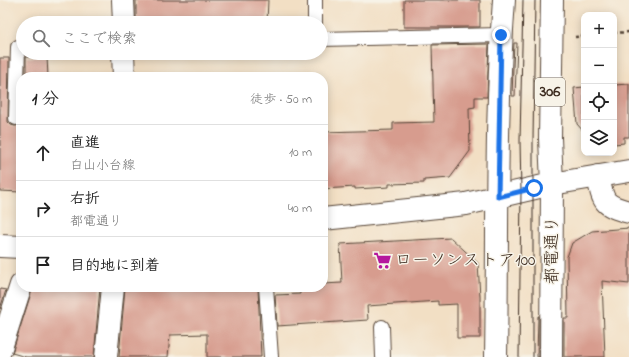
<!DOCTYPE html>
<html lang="ja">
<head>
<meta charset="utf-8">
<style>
	:root { --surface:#fff; --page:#f6f6f6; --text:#222; --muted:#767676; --line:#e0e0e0 }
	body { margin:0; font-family:"Indie Flower","Klee One",sans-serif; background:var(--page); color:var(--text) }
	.controls { position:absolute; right:12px; top:12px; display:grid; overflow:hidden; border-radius:8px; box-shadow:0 2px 10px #0003 }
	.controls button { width:36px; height:36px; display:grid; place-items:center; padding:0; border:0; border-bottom:1px solid var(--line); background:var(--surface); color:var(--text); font:20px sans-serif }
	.stop { position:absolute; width:12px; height:12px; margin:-9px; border:3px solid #1a73e8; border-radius:50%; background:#fff }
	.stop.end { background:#1a73e8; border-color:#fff; box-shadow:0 1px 4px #0008 }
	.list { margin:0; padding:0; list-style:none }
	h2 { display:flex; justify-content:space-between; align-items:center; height:52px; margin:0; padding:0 16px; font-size:17px }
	h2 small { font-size:13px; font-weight:400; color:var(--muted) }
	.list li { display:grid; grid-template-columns:26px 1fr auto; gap:12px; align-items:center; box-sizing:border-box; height:56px; padding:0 16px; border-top:1px solid var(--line) }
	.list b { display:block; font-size:15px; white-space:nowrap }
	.list p { margin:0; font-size:13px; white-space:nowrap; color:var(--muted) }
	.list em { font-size:13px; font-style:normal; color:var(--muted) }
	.icon { flex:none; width:22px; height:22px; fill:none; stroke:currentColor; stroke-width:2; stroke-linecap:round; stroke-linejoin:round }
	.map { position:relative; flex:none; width:629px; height:357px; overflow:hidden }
	.search { position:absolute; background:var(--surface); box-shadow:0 2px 10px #0003; left:16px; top:16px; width:312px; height:44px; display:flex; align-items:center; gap:10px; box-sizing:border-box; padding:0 14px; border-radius:22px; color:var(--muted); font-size:15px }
	.panel { position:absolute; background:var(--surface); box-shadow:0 2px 10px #0003; left:16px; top:72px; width:312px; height:220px; border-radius:16px }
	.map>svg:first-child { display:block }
	.building { fill:#d79c8e }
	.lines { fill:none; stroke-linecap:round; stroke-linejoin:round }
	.lane-casing { stroke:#564537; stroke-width:16 }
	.street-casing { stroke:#564537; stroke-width:24 }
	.secondary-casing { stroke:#564537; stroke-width:24 }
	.primary-casing { stroke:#564537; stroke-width:24 }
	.path { stroke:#564537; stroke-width:2.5; stroke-dasharray:3 3; stroke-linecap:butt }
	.lane { stroke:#fff; stroke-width:14 }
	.street { stroke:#fff; stroke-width:22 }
	.secondary { stroke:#fff; stroke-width:22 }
	.primary { stroke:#fff; stroke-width:22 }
	.tram { stroke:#3b2a1e; stroke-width:1 }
	.route { stroke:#1a73e8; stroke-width:5 }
	.labels { text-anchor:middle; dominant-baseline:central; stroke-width:3; stroke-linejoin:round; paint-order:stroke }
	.shield { fill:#f7f3e8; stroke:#73665b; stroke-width:1 }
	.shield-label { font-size:16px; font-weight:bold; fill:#3b2a1e }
	.street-label { font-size:17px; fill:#3b2a1e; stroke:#f7f3e8 }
	.poi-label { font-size:17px; fill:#3b2a1e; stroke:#f7f3e8; text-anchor:start }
</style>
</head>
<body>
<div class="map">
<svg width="629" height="357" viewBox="0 0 629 357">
	<rect width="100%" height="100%" fill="#f7f3e8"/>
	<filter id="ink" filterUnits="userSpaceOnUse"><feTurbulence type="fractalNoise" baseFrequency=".025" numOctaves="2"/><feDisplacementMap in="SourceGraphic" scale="8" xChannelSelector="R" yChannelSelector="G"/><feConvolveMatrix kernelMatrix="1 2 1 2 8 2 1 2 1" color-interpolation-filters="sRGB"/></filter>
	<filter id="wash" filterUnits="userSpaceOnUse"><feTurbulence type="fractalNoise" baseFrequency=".012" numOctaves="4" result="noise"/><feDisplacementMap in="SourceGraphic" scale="16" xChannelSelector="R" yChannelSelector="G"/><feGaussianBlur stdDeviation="0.9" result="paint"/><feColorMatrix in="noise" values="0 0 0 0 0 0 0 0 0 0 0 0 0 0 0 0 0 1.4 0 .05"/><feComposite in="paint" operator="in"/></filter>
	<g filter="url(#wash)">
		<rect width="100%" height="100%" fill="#f2dfc4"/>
		<g id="blocks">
			<path class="building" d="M136,0H268L267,23H136Z
				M404,0H480V27H404Z
				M514,43H517L515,96H512Z
				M489,44L487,97H475V107L469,108L470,151L450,178L424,180V183L389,184V187L355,189V187L323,189V132L393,130V123L434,122L432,45Z
				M26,57H47L48,77H26Z
				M0,58H9L8,122L11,125L15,126L21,125V192L0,191Z
				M629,84V137H624V143L614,144V85Z
				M584,87V132L577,124L574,88Z
				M629,228V284L602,281L605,357H564V318H568L567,257L572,243L592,231Z
				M451,238L478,263L480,297V338H457V304L438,305V301L367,306L368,320L277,326L275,295L300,294V287H323V284L342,283L340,244Z
				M33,287H100L94,357H26L12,353Z
				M125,287H258L261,357H207V334L170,335L168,357H119Z
				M0,289L6,290L0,309Z
				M538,316H539V357H537Z"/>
		</g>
	</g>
	<g filter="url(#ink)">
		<use href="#blocks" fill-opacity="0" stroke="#564537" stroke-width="1"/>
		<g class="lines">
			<defs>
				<path id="lane" d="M315,23V0
					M321,39L501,35
					M16,118L18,47H23
					M266,287L271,357
					M382,327L383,357"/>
				<path id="street" d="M123,0L124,23
					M123,53L124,77
					M598,176C603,202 603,205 629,212
					M0,351L21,285
					M106,357L113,287"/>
				<path id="secondary" d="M323,219L466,204L552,184L629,171
					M0,246L21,247"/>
				<path id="primary" d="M496,357C498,238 495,119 504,0
					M551,357L552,184L550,138L552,0"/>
			</defs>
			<use href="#lane" class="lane-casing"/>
			<use href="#street" class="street-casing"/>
			<use href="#secondary" class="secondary-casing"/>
			<use href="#primary" class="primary-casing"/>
			<path class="path" d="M614,33L629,32
				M575,37L584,36"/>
			<use href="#lane" class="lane"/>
			<use href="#street" class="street"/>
			<use href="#secondary" class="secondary"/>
			<use href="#primary" class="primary"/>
			<path class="tram" d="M519,357L521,191L520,141L523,0
				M533,357V140L535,0"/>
		</g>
	</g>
	<g class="lines" filter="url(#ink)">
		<path class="route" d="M501,35L498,197L534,188"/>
	</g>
	<defs>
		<symbol id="supermarket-bare" viewBox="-9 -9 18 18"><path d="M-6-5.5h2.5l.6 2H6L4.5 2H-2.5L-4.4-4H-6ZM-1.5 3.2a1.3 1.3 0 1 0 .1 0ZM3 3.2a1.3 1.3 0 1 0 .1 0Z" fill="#b5179e" stroke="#f7f3e8" stroke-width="2.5" paint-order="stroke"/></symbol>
	</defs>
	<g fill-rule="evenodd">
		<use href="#supermarket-bare" x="370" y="248" width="25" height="25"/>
	</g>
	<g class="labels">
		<rect class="shield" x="535" y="78" width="30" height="28" rx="3"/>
		<g class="shield-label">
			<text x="550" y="92">306</text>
		</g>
		<g class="street-label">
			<text transform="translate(552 250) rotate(-90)">都電通り</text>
		</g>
		<g class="poi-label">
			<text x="395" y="260">ローソンストア100</text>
		</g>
	</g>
</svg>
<div class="controls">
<button>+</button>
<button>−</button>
<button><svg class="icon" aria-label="locate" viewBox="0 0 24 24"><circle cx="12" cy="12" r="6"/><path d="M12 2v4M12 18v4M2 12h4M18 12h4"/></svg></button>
<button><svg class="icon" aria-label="layers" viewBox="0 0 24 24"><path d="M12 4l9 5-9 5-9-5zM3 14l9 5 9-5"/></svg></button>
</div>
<div class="stop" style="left:534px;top:188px"></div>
<div class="stop end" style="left:501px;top:35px"></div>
<div class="search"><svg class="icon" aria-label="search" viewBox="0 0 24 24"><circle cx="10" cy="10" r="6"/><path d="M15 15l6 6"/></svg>ここで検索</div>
<section class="panel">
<h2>1 分<small>徒歩 · 50 m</small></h2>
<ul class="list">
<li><svg class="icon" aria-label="ahead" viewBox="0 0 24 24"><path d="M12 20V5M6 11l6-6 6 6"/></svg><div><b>直進</b><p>白山小台線</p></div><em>10 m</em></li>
<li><svg class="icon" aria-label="right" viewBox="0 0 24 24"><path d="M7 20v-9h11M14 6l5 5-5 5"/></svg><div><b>右折</b><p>都電通り</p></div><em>40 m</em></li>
<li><svg class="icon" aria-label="arrive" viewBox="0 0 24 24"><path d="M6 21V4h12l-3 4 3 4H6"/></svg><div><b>目的地に到着</b></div></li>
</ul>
</section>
</div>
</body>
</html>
